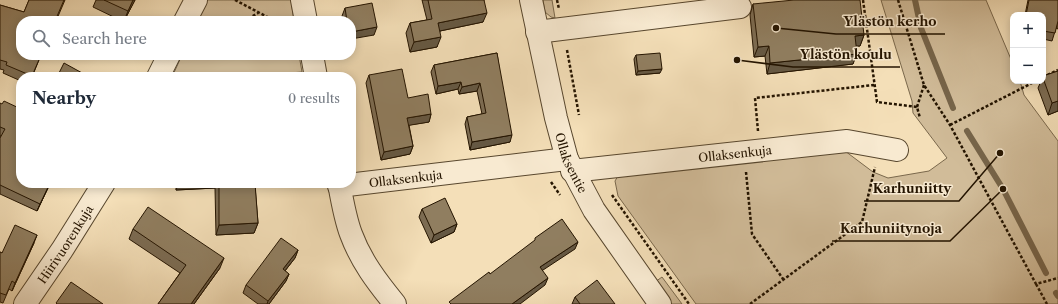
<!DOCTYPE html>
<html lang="en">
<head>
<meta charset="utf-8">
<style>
	:root { --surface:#fff; --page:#f2f2f3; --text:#1f2937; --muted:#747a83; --line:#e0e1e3 }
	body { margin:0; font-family:"Libre Caslon Text",serif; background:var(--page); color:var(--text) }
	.controls { position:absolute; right:12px; top:12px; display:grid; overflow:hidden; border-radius:8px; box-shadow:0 2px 10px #0003 }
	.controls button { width:36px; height:36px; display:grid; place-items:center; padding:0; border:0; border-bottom:1px solid var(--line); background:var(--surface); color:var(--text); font:20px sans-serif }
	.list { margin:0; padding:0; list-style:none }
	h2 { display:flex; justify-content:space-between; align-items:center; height:52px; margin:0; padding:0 16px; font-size:17px }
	h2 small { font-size:13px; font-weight:400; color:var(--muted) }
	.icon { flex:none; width:22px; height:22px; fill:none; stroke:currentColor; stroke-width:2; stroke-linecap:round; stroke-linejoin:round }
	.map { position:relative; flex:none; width:1058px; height:304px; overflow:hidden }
	.search { position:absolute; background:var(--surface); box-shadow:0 2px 10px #0003; left:16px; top:16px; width:340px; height:44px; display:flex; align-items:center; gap:10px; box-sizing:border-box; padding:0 14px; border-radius:16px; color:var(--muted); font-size:15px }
	.panel { position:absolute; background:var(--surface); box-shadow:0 2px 10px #0003; left:16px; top:72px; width:340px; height:116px; border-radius:16px }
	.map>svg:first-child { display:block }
	.green { fill:#d1bc99; stroke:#7a684c }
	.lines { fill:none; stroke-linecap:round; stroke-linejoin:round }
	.stream { stroke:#766449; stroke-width:6 }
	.minor-casing { stroke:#58472e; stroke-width:24 }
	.path { stroke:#241400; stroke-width:2.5; stroke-dasharray:3 2; stroke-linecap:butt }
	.minor { stroke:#f8ead1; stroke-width:22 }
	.wall { fill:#7c6c53; stroke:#241400 }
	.shaded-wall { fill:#655843; stroke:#241400 }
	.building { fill:#907e60; stroke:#241400 }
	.labels { text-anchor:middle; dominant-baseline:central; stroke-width:3; stroke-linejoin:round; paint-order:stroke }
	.street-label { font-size:12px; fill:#241400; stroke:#f8ead1 }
	.leader { fill:none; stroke:#241400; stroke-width:1.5 }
	.callout-dot { fill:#241400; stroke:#f8ead1; stroke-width:1.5 }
	.callout-label { font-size:13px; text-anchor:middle; font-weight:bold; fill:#241400; stroke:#f8ead1; stroke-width:3; stroke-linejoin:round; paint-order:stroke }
</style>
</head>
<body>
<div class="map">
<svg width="1058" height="304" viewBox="0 0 1058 304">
	<rect width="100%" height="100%" fill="#f4dfb8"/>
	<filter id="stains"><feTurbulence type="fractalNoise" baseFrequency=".005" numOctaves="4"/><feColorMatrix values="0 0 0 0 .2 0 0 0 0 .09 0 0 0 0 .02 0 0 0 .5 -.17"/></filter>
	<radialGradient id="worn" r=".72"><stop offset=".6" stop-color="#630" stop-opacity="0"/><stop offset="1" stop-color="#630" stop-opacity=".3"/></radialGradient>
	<path class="green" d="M207,0H291L294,21H197Z
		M543,0H552L555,18L551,17L545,12Z
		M881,0H986L1013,64V81H1020L1024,95L1058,141V304H696L618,196L615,181L618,176L841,148L873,172L888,178L929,171L947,158L913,113L912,101Z
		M182,55H299L302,72L242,77H172Z
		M662,277L682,304H671L655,282Z"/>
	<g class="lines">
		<path class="stream" d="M915,0L921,28L953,108
			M967,131L1003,189L1046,273
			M1056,293L1058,296"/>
		<defs>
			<g id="minor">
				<path d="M302,0L306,21"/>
				<path id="s1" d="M531,0L556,118L567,159L594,210L660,304"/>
				<path d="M185,21L196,0"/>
				<path d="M537,32L740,7"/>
				<path d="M312,55L316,77"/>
				<path d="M158,77L169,55"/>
				<path id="s2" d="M572,171L847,141L897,150"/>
				<path d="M339,183C342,200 345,218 351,234C361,261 377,282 395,304"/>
				<path id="s3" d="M339,186L567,159"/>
				<path id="s4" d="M25,304L62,250L104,183"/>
			</g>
		</defs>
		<use href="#minor" class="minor-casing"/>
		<path class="path" d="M235,0L275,21
			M557,0L559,9
			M863,0L877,102L917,107L920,118
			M898,0L924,85L950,125L1036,284L1058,278
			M244,21L258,13
			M567,50L579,115
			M1043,77L1058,70
			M917,107L924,85
			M950,125L1036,81
			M758,131L755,98L874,85
			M746,172L752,234L783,279
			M551,182L560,195
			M612,195L689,304
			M1036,284L1047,304
			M750,304L862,222L875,167"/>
		<use href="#minor" class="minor"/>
	</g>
	<path class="wall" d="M29,0H65L56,21H21L41,55L32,77H21V81L3,73L4,70L0,69V5L24,12Z
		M96,0H135L124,21H122L93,7Z
		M422,0H484L483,22L440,31L437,47L410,52L406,33L410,23L427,20Z
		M1028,0H1058V29L1056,28L1052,41L1043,39V15H1025Z
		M753,4L864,35L860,46H856L853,64L767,74L765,56L754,57L750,15Z
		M345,8L374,35L351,21H343L342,16Z
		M497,53L510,142L470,150L465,124L467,117L482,114L477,91L459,94L458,89L436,94L431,72L434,65Z
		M636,55L660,73L636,75L634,59Z
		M1058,71V111L1048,115L1038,88L1041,81H1043V76Z
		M369,75L431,114L429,122L409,125L413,146L410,154L381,160L366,83Z
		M0,103L21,183L48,188L37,211L0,194V138L1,136H0Z
		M176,183H309L308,184L255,186L258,223L254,233L216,235L215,188L176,190Z
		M422,209L457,224L454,232L431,243L419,217Z
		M133,229L220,268L194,304H158L180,273L129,239Z
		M34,243L12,291L9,289L3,303L0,302V252L2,253Z
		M298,250L295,258L285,271L289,274L286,281L269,304H258L243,293L246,285Z
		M575,297L615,304H572Z"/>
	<path class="shaded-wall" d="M133,0H135L124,21L128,11Z
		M487,13L483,22L435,32L438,23Z
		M377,27L374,35L351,39V32Z
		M864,35L860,46H851L855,36Z
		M441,37L437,47L410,52L414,42Z
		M769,46L765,56L754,57L758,47Z
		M857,54L853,64L767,74L770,63Z
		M662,69L660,73L636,75L638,71Z
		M461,82L458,89L436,94L438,86Z
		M480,83L477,91L459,94L462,87Z
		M1058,101V111L1048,115L1052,103Z
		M431,114L429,122L405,126L407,118Z
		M512,135L510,142L470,150L472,142Z
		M413,146L410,154L381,160L384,152Z
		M50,183L48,188L37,211L40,204Z
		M179,183H217L215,188L176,190Z
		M252,183H309L308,184L251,186Z
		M258,223L254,233L216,235L219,225Z
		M457,224L454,232L431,243L434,235Z
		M37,235L34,243L12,291L15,283Z
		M578,242L575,249L537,274L540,267Z
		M298,250L295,258L280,277L283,269Z
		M224,258L220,268L194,304H191Z
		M289,274L286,281L269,304H267L268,301Z
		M548,278L545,285L520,304H512Z"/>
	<path class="building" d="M29,0H64L55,21H21V55H41L32,76L6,65L7,62L0,60V5L24,12Z
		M104,0H133L128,11Z
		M428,0H484L487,13L438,23L441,37L414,42L410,23L432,19Z
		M794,0H860L864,35L855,36L857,54L770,63L769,46L758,47L753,4Z
		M1029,0H1058V21L1055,33L1043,31V15H1026Z
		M372,3L377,27L351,32V21H347L345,8Z
		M497,53L512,135L472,142L467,117L486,113L480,83L462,87L461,82L438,86L434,65Z
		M660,53L662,69L638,71L636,55Z
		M64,63L84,74L83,76L86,77H57Z
		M402,69L408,98L428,94L431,114L407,118L413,146L384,152L369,75Z
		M1058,71V101L1052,103L1043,78V76Z
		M4,101L21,109V183H50L40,204L0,185V138L5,129L0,127V103L2,104Z
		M219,183H255L258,223L219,225Z
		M445,198L457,224L434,235L422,209Z
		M148,207L224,258L191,304H158L186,265L133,229Z
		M562,219L578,242L540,267L548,278L512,304H451L449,302L489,272L490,274L535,240V238Z
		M15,225L37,235L15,283L12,281L6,295L0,293V252L2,253Z
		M281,238L298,250L283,269L289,274L268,301L246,285Z
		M597,280L615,304H580L575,297Z
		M71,282L103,304H57L56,303Z"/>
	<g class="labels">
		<g class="street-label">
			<text stroke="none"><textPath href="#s2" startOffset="164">Ollaksenkuja</textPath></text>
			<text stroke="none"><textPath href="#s1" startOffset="168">Ollaksentie</textPath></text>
			<text stroke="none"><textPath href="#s3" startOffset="67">Ollaksenkuja</textPath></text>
			<text stroke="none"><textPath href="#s4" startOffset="72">Hiirivuorenkuja</textPath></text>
		</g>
	</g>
	<path class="leader" d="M776 28L836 34H945M737 60L793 67H900M1000 153L959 201H864M1003 189L950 241H832"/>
	<g class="callout-dot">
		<circle cx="776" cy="28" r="4"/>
		<circle cx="737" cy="60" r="4"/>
		<circle cx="1000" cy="153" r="4"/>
		<circle cx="1003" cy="189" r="4"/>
	</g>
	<g class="callout-label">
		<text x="890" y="26">Ylästön kerho</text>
		<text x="846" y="59">Ylästön koulu</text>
		<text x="912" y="193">Karhuniitty</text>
		<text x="891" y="233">Karhuniitynoja</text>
	</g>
	<rect width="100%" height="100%" filter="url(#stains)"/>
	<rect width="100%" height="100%" fill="url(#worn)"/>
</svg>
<div class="controls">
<button>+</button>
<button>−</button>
</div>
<div class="search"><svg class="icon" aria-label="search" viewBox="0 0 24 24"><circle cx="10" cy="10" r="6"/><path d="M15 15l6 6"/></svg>Search here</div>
<section class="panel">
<h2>Nearby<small>0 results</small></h2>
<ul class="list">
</ul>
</section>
</div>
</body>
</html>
